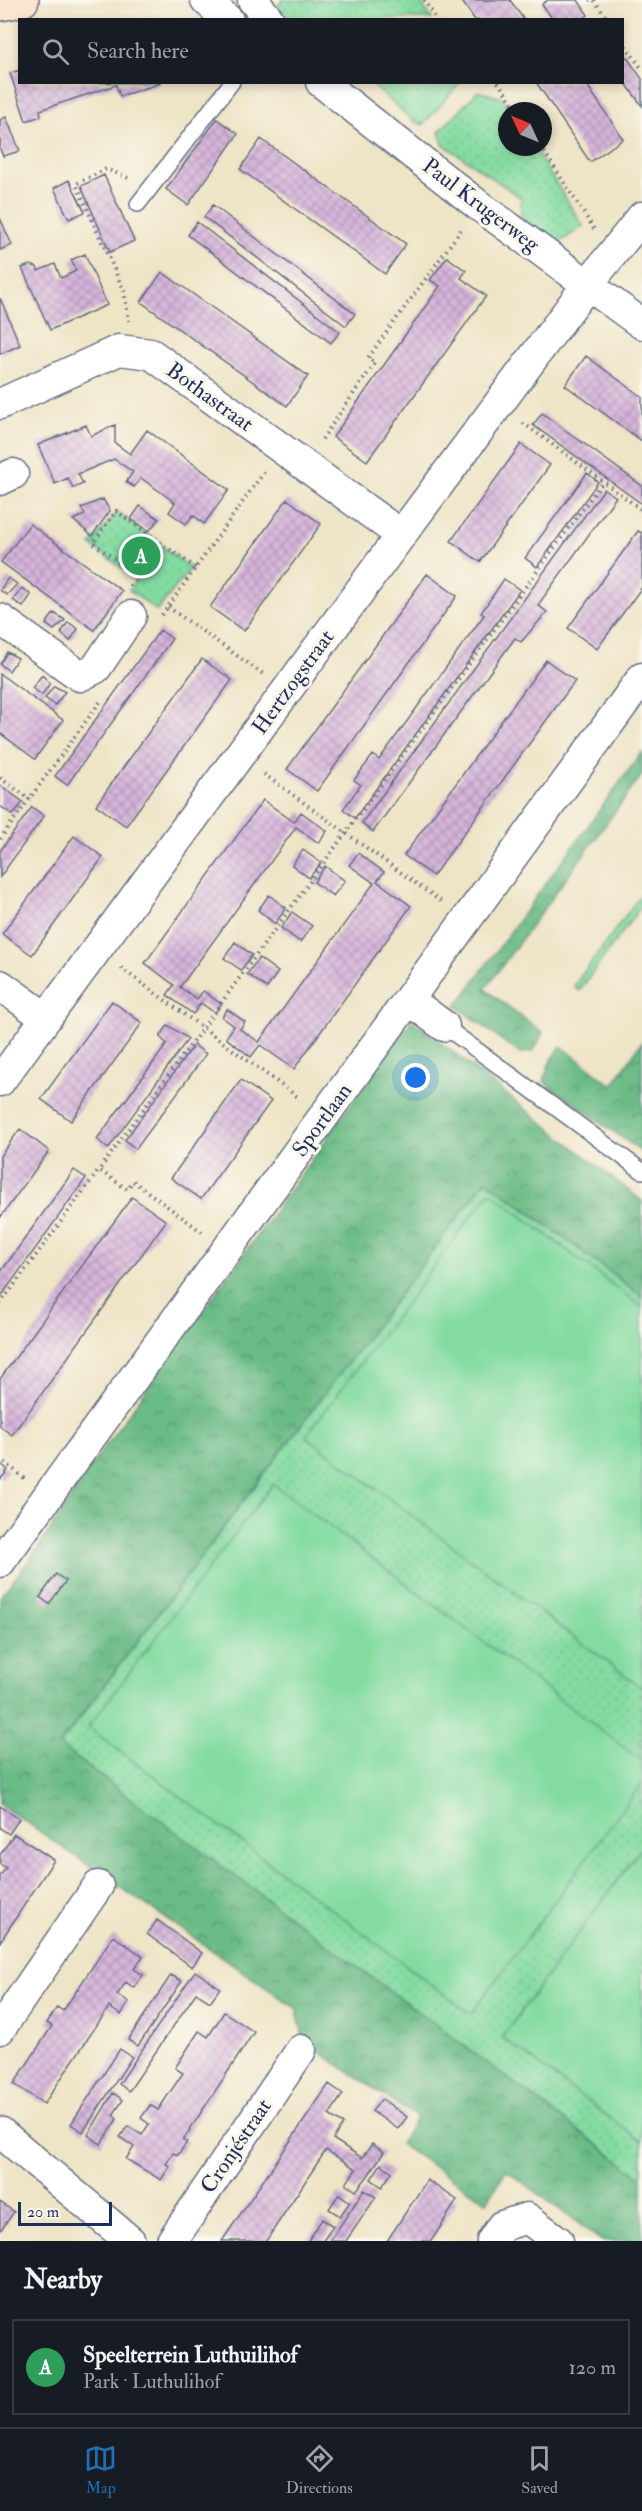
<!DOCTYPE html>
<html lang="en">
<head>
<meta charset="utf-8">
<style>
	:root { --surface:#171b24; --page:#242831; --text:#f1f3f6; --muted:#9ea1a6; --line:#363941; --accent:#1f6fb2 }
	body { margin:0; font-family:"IM FELL Double Pica",serif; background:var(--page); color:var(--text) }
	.compass { position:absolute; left:498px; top:102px; width:54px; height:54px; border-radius:50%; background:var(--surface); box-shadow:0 3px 9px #0003; rotate:314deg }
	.scale { position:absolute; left:18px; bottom:15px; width:94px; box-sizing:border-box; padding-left:6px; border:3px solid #1b2f5e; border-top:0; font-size:16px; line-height:21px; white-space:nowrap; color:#1b2f5e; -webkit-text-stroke:4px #fbf7ec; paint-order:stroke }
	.you { position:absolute; left:416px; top:1078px; width:21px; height:21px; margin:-15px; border:4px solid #fff; border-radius:50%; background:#1a73e8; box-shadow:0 0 0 9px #1a73e833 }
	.badge { display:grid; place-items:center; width:39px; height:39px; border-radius:50%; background:var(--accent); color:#fff; font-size:20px; font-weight:700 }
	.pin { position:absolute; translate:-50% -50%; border:3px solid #fff; box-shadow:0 2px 6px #0006 }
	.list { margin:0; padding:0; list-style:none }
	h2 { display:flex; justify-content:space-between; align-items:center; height:78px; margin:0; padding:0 24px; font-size:26px }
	h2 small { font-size:20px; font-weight:400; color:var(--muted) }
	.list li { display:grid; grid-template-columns:39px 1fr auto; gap:18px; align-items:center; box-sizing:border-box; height:96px; margin:0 12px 12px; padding:0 12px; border:2px solid var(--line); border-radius:0px }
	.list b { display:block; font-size:22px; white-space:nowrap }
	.list p { margin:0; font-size:20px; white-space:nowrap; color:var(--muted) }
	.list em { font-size:20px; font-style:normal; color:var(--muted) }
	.icon { flex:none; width:33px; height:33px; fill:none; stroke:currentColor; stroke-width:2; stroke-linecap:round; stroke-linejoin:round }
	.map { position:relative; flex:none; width:642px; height:2241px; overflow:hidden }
	.search { position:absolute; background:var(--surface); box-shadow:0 3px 9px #0003; left:18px; right:18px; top:18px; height:66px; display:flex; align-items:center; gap:15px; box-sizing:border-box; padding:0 21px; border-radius:0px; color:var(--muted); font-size:22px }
	.sheet { height:186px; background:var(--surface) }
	nav { display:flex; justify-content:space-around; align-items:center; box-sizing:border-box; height:84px; border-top:2px solid var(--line); background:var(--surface); font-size:16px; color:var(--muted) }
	nav a { display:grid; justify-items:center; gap:3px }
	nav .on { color:var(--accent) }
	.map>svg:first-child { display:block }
	.green { fill:url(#green-dots); stroke:#4f857f; stroke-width:1.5 }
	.forest { fill:url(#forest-crowns); stroke:#427572; stroke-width:1.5 }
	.pitch { fill:#83dba0; stroke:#4f857f; stroke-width:1.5 }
	.building { fill:url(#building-cross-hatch) }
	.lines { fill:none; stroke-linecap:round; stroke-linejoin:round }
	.lane-casing { stroke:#656e82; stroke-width:18 }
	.street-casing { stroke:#656e82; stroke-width:33 }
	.secondary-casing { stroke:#656e82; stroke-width:36 }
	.path { stroke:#656e82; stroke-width:4; stroke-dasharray:1.5 4.5; stroke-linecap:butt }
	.lane { stroke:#fff; stroke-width:15 }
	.street { stroke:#fff; stroke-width:30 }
	.secondary { stroke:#fbe5cf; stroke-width:33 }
	.labels { text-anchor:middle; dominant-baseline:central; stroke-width:6; stroke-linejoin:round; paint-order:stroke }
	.street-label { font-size:22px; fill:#1b2f5e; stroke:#fbf7ec }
</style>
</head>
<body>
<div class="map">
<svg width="642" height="2241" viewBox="0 0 642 2241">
	<defs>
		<pattern id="green-dots" width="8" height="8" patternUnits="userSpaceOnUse" patternTransform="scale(1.5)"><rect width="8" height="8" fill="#83dba0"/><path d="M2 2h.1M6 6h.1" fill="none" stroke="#71bc8c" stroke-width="1.8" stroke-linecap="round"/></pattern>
		<pattern id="forest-crowns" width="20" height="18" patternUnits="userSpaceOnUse" patternTransform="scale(1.5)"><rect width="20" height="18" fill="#6abb86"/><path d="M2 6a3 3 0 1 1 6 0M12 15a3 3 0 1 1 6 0" fill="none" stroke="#569871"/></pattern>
		<pattern id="building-cross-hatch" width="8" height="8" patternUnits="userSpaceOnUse" patternTransform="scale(1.5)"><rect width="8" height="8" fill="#d7b5db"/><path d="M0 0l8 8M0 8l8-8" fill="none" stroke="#ae94b5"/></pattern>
	</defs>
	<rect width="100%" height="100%" fill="#fbf7ec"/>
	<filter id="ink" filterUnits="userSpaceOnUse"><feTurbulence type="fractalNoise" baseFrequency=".0167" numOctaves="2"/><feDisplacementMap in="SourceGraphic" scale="12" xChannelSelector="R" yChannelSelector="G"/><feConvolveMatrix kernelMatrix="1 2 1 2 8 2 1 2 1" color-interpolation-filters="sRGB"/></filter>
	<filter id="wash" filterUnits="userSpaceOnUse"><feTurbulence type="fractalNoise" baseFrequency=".008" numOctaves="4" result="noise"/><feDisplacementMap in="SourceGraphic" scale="24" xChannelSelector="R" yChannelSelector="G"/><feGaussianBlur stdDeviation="1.35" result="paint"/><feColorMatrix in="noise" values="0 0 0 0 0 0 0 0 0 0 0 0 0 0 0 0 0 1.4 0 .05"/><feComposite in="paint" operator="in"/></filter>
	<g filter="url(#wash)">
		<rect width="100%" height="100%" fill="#eee4c6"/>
		<path class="green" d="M283,0H419L432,19H285L275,8Z
			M370,83H460L423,125L414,121Z
			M478,91L503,98L511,111H507V147H533L583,226L559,243L521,217V198L443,144L439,132Z
			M117,512L191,568L157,611L129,590L137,579L91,545Z
			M642,893V905L579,991L574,986Z
			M486,1180L642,1296V2178L59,1746Z"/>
		<path class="forest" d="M642,752V775L485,989L543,1033L533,1052L519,1053L456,1006Z
			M412,1020L642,1201V1296L486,1180L59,1745L642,2178V2241H602L506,2170L487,2202L400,2144L417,2117L304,2042L297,2009L0,1804V1597L34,1554L97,1458Z
			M642,1042V1152L544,1082L549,1064L561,1046L612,1085Z"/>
		<path class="pitch" d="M490,1192L642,1307V1688L306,1436Z
			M273,1484L642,1761V1783L471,2014L88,1727Z
			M642,1847V2142L502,2037Z"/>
		<g id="blocks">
			<path class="building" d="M461,0H510L524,20H475Z
				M548,0H578L588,15L581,20H553L542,4Z
				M622,50L642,79V106L622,78Z
				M20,70V82L162,83L120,96L116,85L40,110L41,116L26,121L10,73Z
				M536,82H585L623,139L590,162Z
				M6,117L20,151L3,156L0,149V120Z
				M217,119L238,134L188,205L166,189Z
				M261,139L406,244L385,274L240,169Z
				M104,175L134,241L110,252L81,186Z
				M69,180L85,212L69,219L54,188Z
				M213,205L355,314L346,326L204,217Z
				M0,218L12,245L0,250Z
				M197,222L340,332L331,343L188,235Z
				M85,254L107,305L50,330L22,268L30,265L37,267L38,271L55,264L61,278L76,271L71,260Z
				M447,257L466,271L461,278L486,296L367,461L333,437L440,286L430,280Z
				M162,272L308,376L287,406L141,302Z
				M0,298L20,345L0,354Z
				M586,356L642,397V441L565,385Z
				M542,413L642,486V504L533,425Z
				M86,425L91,436L115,425V443L130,454L147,430L229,490L204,524L193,515L186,524L169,512L175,503L162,493L141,478L134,487L126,482L133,472L114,459L78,474L83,484L73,488L68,478L55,484L38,445Z
				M521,444L550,465L480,562L451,541Z
				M587,473L598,482L537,567L525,558Z
				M604,489L616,497L538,605L547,612L521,642L515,638L373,832L362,823Z
				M103,499L110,511L92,536L73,520L85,515L81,508Z
				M287,499L321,524L244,631L210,607Z
				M140,506L159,519L149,531L131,519Z
				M30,524L122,591L94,630L1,562Z
				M638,531L642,533V587L597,649L568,628Z
				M427,574L457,596L317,791L287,769Z
				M8,578L17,584L7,595L0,590Z
				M504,579L520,590L355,818L343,809L361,785L354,780L373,755L379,760L484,615L481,613Z
				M22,588L31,595L23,607L13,600Z
				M54,613L65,620L54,630L46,624Z
				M68,622L78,629L70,641L61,633Z
				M160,630L172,639L67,785L55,776Z
				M7,652L18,658L9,671L0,664Z
				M202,659L232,680L126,826L96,805Z
				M546,660L575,681L433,876L404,855Z
				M0,674L63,720L35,759L0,733Z
				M42,675L50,683L42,695L32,688Z
				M54,686L65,692L55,705L45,698Z
				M0,785L23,802L13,815L0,806Z
				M263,800L294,822L301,812L327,831L319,843L296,827L180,987L197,999L203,991L221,1004L215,1013L201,1003L193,1014L167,995L174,985L145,963Z
				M32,807L44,816L0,877V851Z
				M74,836L103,857L32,955L2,934Z
				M303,850L321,863L309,878L292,865Z
				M358,853L384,872L377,881L411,906L294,1069L260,1045L251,1057L226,1038L234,1026L222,1017L227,1009L245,1022L240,1029L259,1042L374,883L349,865Z
				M325,866L345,881L333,896L314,882Z
				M269,895L286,908L275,924L258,910Z
				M292,912L312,926L300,942L281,928Z
				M235,942L252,955L241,970L224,958Z
				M259,958L278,972L267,988L247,974Z
				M112,1001L142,1023L71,1121L41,1099Z
				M168,1025L188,1039L108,1149L97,1139L167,1044L160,1037Z
				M194,1045L206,1054L136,1149L125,1140Z
				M241,1080L271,1101L201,1199L171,1178Z
				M20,1129L49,1151L0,1218V1156Z
				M74,1170L86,1178L0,1298V1273Z
				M132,1197L166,1221L12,1435L0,1426V1379Z
				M0,1463L8,1470L0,1480Z
				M56,1574L66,1581L49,1604L40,1597Z
				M0,1806L19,1819L9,1834L0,1828Z
				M14,1834L54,1860L0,1942V1876L6,1868L0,1864V1855Z
				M157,1920L202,1953L192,1967L147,1934Z
				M113,1936L143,1956L134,1969L143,1975L134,1988L126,1982L117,1995L129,2002L121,2015L109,2007L44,2104L14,2084L52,2026L47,2023L57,2007L63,2011Z
				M195,1971L220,1988L210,2002L196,1993L129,2091L119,2084Z
				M171,1975L182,1981L138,2046L128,2040Z
				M224,2012L254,2032L183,2140L187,2142L178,2155L173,2153L166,2164L170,2166L161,2180L126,2159L134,2147L120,2137L128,2126L142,2135L149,2124L141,2118L150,2105L158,2110L183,2073L175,2068L199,2031L208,2037Z
				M120,2049L132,2057L83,2132L71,2124Z
				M329,2084L343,2094L329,2115L343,2124L333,2139L362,2158L372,2144L384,2152L367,2177L356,2191L346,2184L356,2169L326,2150L266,2241H222Z
				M113,2093L123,2100L113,2115L117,2119L101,2144L88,2135Z
				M382,2099L407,2117L398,2129L372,2111Z
				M381,2164L392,2172L382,2187L371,2179Z
				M427,2180L457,2200L441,2226L431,2241H387Z
				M364,2190L376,2197L346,2241H330Z
				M339,2194L350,2202L340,2216L329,2209Z
				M0,2202L14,2212L0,2231Z
				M322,2219L333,2226L323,2241H308Z"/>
		</g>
	</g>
	<g filter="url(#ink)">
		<use href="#blocks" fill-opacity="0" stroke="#656e82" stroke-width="1.5"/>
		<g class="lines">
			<defs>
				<path id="lane" d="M138,204L232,82
					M444,1026L642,1171"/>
				<path id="street" d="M206,0L228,20
					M253,0L269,20
					M321,82L478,205L642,324
					M0,404L119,350L151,354L401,535
					M0,480L13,474
					M0,619L80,676L96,668L131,616
					M0,985L46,1018
					M409,1000L444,1026
					M0,1081L401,535L588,284L642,217
					M0,1562L642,678
					M0,2029L98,1886
					M0,2132L130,2241
					M172,2241L301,2050
					M492,2241L502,2226L527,2218L558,2241"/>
				<path id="secondary" d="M0,4L22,0"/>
			</defs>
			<use href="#lane" class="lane-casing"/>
			<use href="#street" class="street-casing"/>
			<use href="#secondary" class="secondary-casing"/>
			<path class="path" d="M424,0L437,20
				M589,0H590
				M594,0L608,20
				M622,41L642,69
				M498,82L518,111
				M541,147L594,229
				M128,178L106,169L76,184L124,291L129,321
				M523,423L642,510
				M322,439L375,363L368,358L461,230
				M130,586L138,576L93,543L116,511L196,568
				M168,607L263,674
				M162,615L264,472
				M264,774L443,903
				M0,778L30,799
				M0,839L100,702
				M121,968L299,1098
				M202,1232L133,1181L127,1189L99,1170L603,481
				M0,1304L99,1170
				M0,1458L25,1479"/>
			<use href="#lane" class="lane"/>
			<use href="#street" class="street"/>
			<use href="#secondary" class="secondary"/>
		</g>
	</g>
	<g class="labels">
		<g class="street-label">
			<text transform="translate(481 205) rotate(37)">Paul Krugerweg</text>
			<text transform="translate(210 397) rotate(36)">Bothastraat</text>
			<text transform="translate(293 682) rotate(-54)">Hertzogstraat</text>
			<text transform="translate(322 1120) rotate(-54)">Sportlaan</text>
			<text transform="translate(236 2146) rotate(-56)">Cronjéstraat</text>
		</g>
	</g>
</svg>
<svg class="compass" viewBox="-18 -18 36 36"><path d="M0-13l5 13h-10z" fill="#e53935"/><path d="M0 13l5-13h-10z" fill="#9ea1a6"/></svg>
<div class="scale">20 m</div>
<div class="you"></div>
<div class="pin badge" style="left:141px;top:556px;background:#2e9e5b">A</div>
<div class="search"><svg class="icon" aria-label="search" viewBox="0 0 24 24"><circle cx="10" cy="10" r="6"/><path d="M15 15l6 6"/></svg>Search here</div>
</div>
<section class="sheet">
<h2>Nearby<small></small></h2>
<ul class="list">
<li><span class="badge" style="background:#2e9e5b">A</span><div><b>Speelterrein Luthuilihof</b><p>Park · Luthulihof</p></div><em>120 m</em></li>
</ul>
</section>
<nav>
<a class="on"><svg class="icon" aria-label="map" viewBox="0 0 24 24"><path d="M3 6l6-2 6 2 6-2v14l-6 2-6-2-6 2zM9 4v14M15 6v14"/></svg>Map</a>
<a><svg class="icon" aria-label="directions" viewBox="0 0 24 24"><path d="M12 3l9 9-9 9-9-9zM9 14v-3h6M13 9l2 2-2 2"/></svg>Directions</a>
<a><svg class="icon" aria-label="saved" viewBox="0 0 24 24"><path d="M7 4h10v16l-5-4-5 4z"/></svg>Saved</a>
</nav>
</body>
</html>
